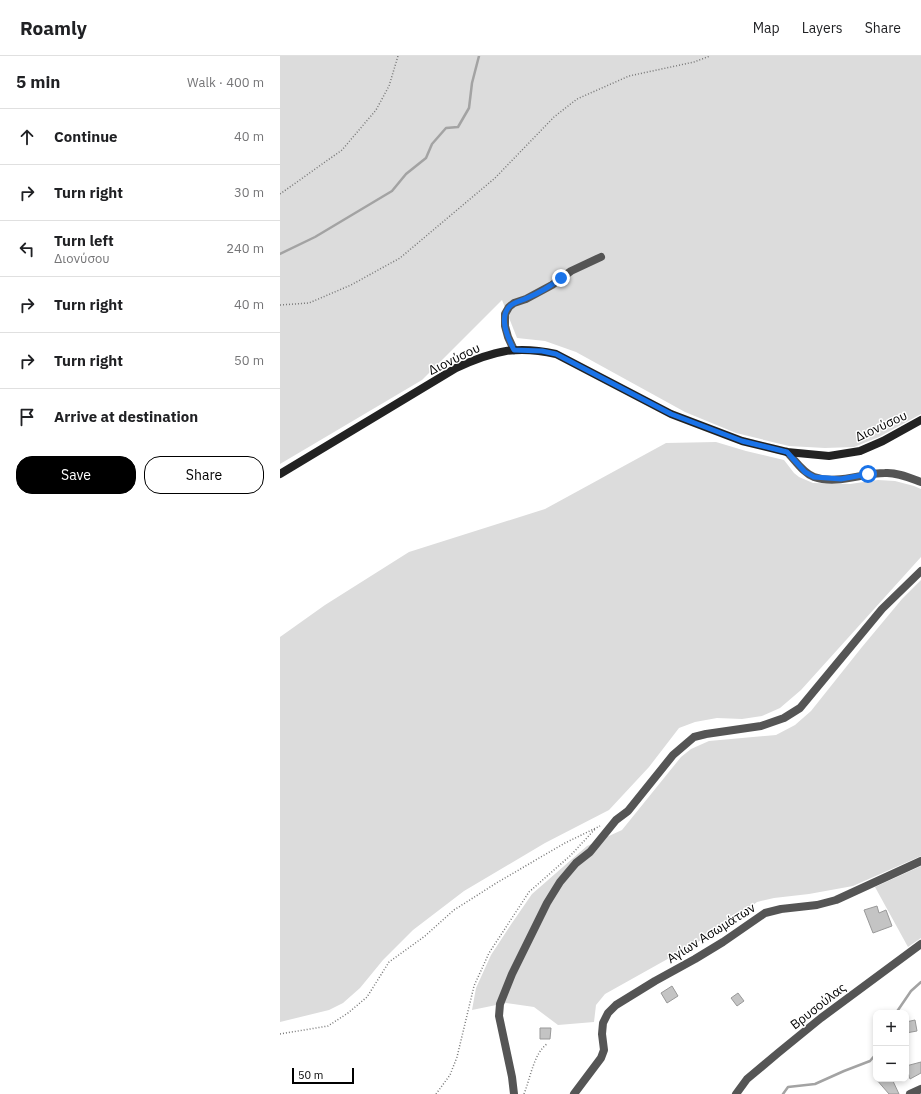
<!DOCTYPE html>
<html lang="en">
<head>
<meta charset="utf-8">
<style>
	:root { --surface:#fff; --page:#f6f6f6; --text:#202124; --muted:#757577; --line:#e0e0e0; --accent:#000 }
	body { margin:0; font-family:"IBM Plex Sans",sans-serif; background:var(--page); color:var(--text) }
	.controls { position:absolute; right:12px; bottom:12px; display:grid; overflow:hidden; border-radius:8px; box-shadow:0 2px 6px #0003 }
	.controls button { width:36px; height:36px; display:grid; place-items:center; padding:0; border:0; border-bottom:1px solid var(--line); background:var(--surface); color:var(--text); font:20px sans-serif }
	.scale { position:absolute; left:12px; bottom:10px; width:62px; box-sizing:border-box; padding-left:4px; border:2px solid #000; border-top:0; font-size:11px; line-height:14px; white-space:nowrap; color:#000; -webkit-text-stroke:3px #fff; paint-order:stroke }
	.stop { position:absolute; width:12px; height:12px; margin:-9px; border:3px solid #1a73e8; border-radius:50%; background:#fff }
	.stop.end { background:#1a73e8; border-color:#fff; box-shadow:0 1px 4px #0008 }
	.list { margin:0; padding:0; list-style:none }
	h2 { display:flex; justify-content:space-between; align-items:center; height:52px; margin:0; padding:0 16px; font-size:17px }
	h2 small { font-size:13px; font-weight:400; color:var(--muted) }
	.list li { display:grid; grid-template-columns:26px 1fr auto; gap:12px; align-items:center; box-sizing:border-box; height:56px; padding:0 16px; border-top:1px solid var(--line) }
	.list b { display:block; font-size:15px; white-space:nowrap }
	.list p { margin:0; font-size:13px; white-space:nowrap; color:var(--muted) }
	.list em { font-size:13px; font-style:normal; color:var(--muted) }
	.actions { display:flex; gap:8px; padding:12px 16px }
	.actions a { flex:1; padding:9px 0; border:1px solid var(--accent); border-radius:16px; text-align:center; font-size:14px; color:var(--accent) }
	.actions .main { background:var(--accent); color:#fff }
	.icon { flex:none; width:22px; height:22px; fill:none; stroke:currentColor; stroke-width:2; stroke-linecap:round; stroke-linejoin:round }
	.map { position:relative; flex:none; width:641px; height:1038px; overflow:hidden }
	header { display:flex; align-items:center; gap:24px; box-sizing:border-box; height:56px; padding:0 20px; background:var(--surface); border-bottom:1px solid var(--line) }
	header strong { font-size:19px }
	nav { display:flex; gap:22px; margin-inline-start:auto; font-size:14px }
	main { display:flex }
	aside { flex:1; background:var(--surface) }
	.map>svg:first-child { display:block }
	.green { fill:#dcdcdc }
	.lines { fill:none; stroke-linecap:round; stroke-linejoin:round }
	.stream { stroke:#a3a3a3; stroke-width:2.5 }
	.building { fill:#c4c4c4; stroke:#999 }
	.path { stroke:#777; stroke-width:1.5; stroke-dasharray:1 2; stroke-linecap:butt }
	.minor { stroke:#555; stroke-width:8 }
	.secondary { stroke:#222; stroke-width:8 }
	.route { stroke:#1a73e8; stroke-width:5 }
	.labels { text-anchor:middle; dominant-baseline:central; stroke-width:3; stroke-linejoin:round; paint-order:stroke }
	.street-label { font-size:13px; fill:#000; stroke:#fff }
</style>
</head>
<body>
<header>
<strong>Roamly</strong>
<nav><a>Map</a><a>Layers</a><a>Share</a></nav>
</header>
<main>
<aside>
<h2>5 min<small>Walk · 400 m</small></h2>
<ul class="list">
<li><svg class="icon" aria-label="ahead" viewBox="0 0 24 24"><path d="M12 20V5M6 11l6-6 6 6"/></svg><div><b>Continue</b></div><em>40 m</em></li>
<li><svg class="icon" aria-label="right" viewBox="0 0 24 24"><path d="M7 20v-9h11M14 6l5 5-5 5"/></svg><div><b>Turn right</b></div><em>30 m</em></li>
<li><svg class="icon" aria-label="left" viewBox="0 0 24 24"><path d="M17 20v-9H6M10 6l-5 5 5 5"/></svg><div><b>Turn left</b><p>Διονύσου</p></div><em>240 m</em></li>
<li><svg class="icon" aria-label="right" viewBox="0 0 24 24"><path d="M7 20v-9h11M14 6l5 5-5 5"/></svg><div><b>Turn right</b></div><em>40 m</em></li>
<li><svg class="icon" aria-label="right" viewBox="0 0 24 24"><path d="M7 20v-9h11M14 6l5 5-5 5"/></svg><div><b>Turn right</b></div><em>50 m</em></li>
<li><svg class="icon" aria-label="arrive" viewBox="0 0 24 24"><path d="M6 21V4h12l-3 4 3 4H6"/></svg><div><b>Arrive at destination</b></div></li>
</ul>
<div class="actions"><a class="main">Save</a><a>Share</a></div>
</aside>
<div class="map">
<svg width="641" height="1038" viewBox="0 0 641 1038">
	<rect width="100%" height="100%" fill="#fff"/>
	<path class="green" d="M0,0H641V358L599,381L574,391L545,392L509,390L456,377L405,356L296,296L265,285L237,282L222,244L142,324L0,408Z
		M436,386L466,395L504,404L514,417L519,421L533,427L570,428L598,424L615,425L634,430L641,433V501L521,634L500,652L482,660L462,663L437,662L415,666L399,672L369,711L329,754L265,787L184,835L133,874L103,904L80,932L63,947L49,954L0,966V581L45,549L129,496L265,453L386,387Z
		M641,524V800L573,830L529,838L494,842L477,846L443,872L325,938L316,949L314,966L278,969L254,951L226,947L192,954L196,932L211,899L232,867L252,838L307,790L342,774L401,701L411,693L429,685L496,679L515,669L531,655L582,591L622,543Z
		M641,810V882L628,891L595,831Z"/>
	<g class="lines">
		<path class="stream" d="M0,198L35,181L112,135L126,118L146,102L152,88L166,72L178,71L189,52L192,27L199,0
			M616,957L631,935L641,926
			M503,1038L508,1031L535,1028L564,1015L590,1005L596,998"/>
	</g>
	<path class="building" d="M597,850L599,857L606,854L612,870L593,877L584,854Z
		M392,930L398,940L387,947L381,937Z
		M458,937L464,945L457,950L451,942Z
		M635,964L637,975L626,977V966Z
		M260,972H271L270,983H260Z
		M641,1006V1017L630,1023L626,1010Z
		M596,1023H612L619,1038H609Z"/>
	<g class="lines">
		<path class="path" d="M0,138L62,94L96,54L109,30L118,0
			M0,249L29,247L71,229L120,202L215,122L274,61L297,43L349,20L414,6L430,0
			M0,978L48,970L68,957L87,941L109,906L145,880L174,854L218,826L285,787L320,770
			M156,1038L170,1019L177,1001L194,930L209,897L249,836L291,799L316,772
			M244,1038C250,1023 254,997 267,988"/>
		<path class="minor" d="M234,294L228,281L225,270V258L229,251L234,247L246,243L272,229L291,215L321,201
			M507,396C515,404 523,417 534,421C557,429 582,417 605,417C617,416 630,422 641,426
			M234,1038L232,1021L219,960L220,948L232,918L267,847L280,826L296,807L310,796L336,764L348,755L393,699L414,681L426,678L481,670L504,662L520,652L602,553L641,515
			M294,1038L321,1002L324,994L322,978L323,967L328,957L336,949L375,925L415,903L443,886L485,857L501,853L537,849L556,844L641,805
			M456,1038L467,1023L498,997L541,962L641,888
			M630,1038L641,1033"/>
		<path class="secondary" d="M0,418L176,312C213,295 236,289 276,298L391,358L462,385L507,396L549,400L580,395L603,385L641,364"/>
	</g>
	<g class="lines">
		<path class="route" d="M281,222C271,230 259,237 247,242C241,245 234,246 230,250C218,261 228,282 234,294L262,295L276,298L391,358L462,385L507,396L525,416L534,421L561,423L588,418"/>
	</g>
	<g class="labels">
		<g class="street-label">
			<text transform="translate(174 303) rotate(-26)">Διονύσου</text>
			<text transform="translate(601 370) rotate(-25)">Διονύσου</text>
			<text transform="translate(431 877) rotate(-32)">Αγίων Ασωμάτων</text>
			<text transform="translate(538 950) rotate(-38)">Βρυσούλας</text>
		</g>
	</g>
</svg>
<div class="controls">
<button>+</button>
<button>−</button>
</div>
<div class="scale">50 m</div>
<div class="stop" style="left:588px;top:418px"></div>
<div class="stop end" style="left:281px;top:222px"></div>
</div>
</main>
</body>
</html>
